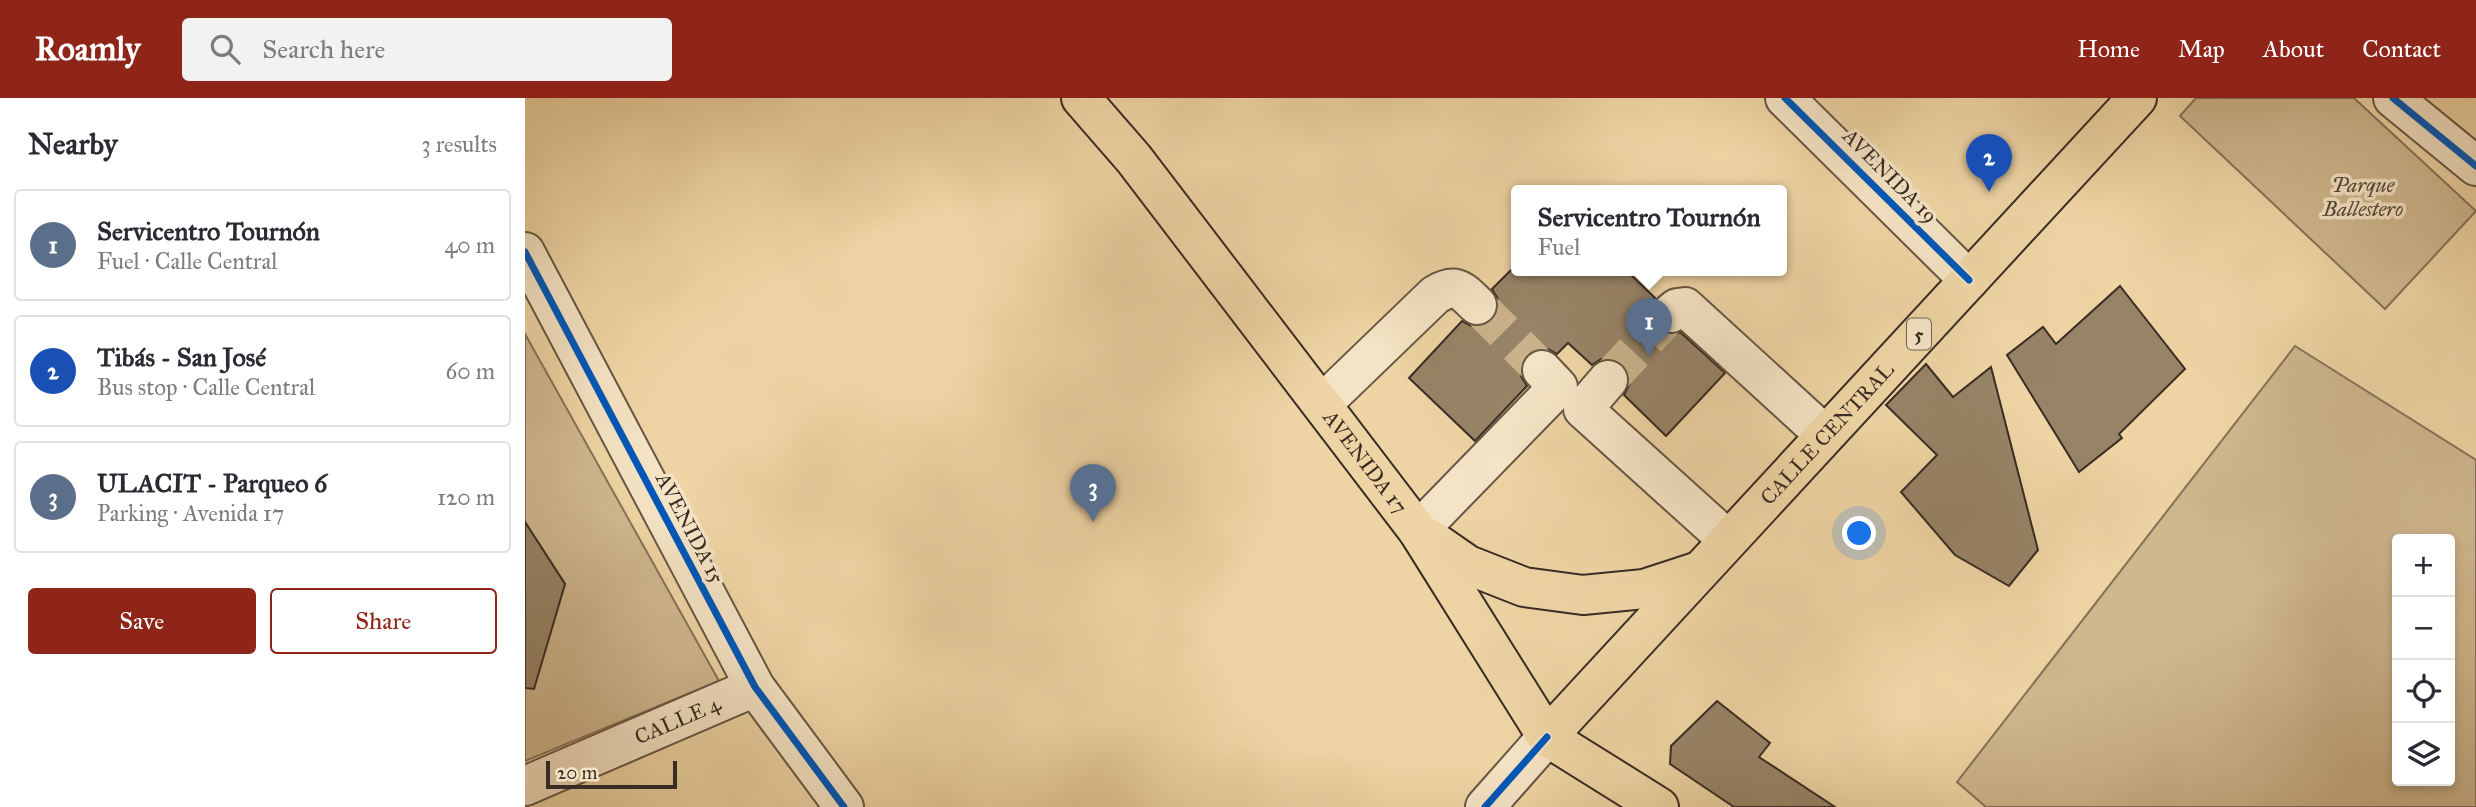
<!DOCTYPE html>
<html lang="en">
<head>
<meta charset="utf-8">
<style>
	:root { --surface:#fff; --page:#f2f2f3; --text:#2b2b33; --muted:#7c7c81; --line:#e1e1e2; --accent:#8f2418 }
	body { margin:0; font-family:"IM FELL Great Primer",serif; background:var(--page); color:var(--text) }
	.controls { position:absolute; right:21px; bottom:21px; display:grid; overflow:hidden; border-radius:7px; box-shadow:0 4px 10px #0003 }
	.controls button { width:63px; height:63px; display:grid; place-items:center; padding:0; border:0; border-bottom:2px solid var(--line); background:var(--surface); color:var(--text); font:35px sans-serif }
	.scale { position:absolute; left:21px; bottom:18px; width:131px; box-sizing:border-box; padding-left:7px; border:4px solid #392c23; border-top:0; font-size:19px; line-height:24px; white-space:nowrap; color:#392c23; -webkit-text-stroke:5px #f4e3c4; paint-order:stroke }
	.you { position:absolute; left:1335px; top:436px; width:24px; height:24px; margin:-18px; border:5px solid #fff; border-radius:50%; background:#1a73e8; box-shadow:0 0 0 10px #1a73e833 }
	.badge { display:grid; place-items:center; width:46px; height:46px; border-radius:50%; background:var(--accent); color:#fff; font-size:23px; font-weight:700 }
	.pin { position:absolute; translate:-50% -58px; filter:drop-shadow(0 2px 4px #0008) }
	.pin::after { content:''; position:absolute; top:37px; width:24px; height:21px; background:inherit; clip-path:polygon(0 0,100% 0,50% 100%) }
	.popup { position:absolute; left:986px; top:87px; width:276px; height:91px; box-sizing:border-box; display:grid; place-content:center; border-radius:7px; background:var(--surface); filter:drop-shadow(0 2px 5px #0005); font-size:23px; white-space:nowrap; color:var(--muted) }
	.popup b { font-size:26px; color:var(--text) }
	.popup::after { content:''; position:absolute; left:50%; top:100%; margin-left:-14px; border:14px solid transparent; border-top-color:var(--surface) }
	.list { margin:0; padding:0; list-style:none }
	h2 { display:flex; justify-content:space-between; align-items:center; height:91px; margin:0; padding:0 28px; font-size:30px }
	h2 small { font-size:23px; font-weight:400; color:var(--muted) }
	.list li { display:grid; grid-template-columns:46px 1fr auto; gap:21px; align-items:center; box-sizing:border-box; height:112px; margin:0 14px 14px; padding:0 14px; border:2px solid var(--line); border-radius:7px }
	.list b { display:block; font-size:26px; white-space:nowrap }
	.list p { margin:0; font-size:23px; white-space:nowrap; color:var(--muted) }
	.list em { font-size:23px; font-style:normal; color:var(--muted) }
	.actions { display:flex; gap:14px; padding:21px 28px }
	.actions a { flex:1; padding:16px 0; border:2px solid var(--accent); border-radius:7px; text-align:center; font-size:24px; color:var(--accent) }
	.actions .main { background:var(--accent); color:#fff }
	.icon { flex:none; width:38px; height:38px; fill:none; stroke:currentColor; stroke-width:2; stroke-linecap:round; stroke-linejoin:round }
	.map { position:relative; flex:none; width:1951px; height:709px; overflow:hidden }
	header { display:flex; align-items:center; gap:42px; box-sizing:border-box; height:98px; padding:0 35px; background:var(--accent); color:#fff }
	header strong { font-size:33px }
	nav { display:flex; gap:38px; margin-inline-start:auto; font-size:24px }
	.search { width:490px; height:63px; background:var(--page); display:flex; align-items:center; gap:18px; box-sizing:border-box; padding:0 24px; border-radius:7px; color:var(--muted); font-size:26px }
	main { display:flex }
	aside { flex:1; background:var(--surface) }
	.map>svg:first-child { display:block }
	.green { fill:#cfb78e; stroke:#847258; stroke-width:2; fill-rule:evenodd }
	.building { fill:#978366; stroke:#392c23; stroke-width:2 }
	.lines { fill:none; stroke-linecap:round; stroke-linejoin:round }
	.minor-tunnel { stroke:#cab28a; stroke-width:38; stroke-dasharray:38 19; stroke-linecap:butt }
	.minor-casing { stroke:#665643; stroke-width:42 }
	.major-casing { stroke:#392c23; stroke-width:42 }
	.minor { stroke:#f4e3c4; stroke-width:38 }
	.major { stroke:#eed4a4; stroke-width:38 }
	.cycleway-casing { stroke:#f4e3c4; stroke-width:11 }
	.cycleway { stroke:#0057b8; stroke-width:7 }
	.labels { text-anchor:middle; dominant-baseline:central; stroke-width:7; stroke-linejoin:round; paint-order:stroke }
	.shield { fill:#f4e3c4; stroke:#716353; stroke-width:2 }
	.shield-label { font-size:19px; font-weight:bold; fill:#392c23 }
	.street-label { font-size:21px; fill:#392c23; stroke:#f4e3c4 }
	.park-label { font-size:21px; font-style:italic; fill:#574838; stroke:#f4e3c4 }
</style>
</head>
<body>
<header>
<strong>Roamly</strong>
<div class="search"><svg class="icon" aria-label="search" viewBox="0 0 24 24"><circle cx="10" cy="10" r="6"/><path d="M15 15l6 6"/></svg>Search here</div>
<nav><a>Home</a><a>Map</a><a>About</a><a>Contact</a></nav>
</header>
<main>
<aside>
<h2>Nearby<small>3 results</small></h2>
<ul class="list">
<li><span class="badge" style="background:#5c6f8a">1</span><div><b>Servicentro Tournón</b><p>Fuel · Calle Central</p></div><em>40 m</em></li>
<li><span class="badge" style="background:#1a4fb4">2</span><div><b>Tibás - San José</b><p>Bus stop · Calle Central</p></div><em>60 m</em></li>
<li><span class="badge" style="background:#5c6f8a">3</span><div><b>ULACIT - Parqueo 6</b><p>Parking · Avenida 17</p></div><em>120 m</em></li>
</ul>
<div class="actions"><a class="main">Save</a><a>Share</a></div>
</aside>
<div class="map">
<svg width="1951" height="709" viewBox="0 0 1951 709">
	<rect width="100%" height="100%" fill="#eed4a4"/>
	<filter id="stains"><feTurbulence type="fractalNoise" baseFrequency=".00286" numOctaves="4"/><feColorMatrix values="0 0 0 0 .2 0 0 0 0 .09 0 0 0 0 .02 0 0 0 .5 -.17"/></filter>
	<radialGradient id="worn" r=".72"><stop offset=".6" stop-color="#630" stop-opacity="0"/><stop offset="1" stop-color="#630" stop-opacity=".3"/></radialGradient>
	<path class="green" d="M1671,0H1829L1951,113L1860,211L1655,18Z
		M0,236L194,583L0,663V566L15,570L40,486L0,424Z
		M1770,248L1951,362V709H1461L1432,684ZM1925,441V683H1872V441Z"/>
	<path class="building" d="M986,172H1101L1130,200L1125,208L1124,218L1130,229L1139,236L1149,237L1155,234L1200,275L1141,338L1099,297L1105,285L1103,274L1097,265L1086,260L1076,261L1067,267L1043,245L1032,256L1023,251H1011L1002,257L996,266V278L1002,288L950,343L884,280L937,223L946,228H958L968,222L973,213V201L967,191Z
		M1595,188L1660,271L1594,336L1597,340L1554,374L1482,257L1518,229L1531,246Z
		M1401,266L1428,299L1466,269L1513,452L1484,488L1430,457L1376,394L1412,357L1361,307Z
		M0,424L40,486L9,591L0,590Z
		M1192,603L1245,645L1234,659L1310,709H1209L1145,666L1146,648Z"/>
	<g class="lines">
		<path class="minor-tunnel" d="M952,207L1017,272
			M1083,282L1146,215"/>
		<defs>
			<g id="minor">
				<path d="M1260,0L1444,182"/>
				<path d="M1868,0L1951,68"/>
				<path d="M0,154L230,589L319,709"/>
				<path d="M1146,215L1152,210L1160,209L1300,337"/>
				<path d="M1083,282L1058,311L1203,442"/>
				<path d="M797,306L910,197C931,184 936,192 952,207"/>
				<path d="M893,433L1033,289L1017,272"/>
				<path id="s1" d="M0,688L230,589"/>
				<path d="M960,709L1022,639"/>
			</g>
			<g id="major">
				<path id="s2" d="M556,0L609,61L893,433L1022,639L1134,709"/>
				<path d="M904,440L943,467L999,489L1058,497L1119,491L1174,473"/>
				<path id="s3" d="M1022,639L1612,0"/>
			</g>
		</defs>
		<use href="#minor" class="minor-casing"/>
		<use href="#major" class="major-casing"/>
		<use href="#minor" class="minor"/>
		<use href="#major" class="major"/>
		<defs>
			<path id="cycleway" d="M1260,0L1444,182
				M1868,0L1951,68
				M0,154L230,589L319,709
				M960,709L1022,639"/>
		</defs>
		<use href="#cycleway" class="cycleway-casing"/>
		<use href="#cycleway" class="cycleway"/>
	</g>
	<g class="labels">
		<rect class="shield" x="1382" y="220.5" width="24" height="31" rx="5"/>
		<g class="shield-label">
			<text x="1394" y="236">5</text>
		</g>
		<g class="street-label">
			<text transform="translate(1365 78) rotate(45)">AVENIDA 19</text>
			<text stroke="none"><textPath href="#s3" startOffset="413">CALLE CENTRAL</textPath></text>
			<text stroke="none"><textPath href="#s2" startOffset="462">AVENIDA 17</textPath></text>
			<text transform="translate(165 430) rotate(62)">AVENIDA 15</text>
			<text stroke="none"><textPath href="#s1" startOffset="166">CALLE 4</textPath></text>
		</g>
		<g class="park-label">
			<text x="1838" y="87">Parque<tspan x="1838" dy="24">Ballestero</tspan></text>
		</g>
	</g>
	<rect width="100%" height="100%" filter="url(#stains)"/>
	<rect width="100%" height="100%" fill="url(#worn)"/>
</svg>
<div class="controls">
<button>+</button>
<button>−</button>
<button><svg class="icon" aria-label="locate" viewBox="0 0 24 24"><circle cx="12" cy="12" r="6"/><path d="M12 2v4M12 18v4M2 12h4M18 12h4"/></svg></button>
<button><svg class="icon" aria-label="layers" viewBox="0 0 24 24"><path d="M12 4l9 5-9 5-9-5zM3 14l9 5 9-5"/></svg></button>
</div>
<div class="scale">20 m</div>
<div class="you"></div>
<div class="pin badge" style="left:1124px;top:258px;background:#5c6f8a">1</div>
<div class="popup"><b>Servicentro Tournón</b>Fuel</div>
<div class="pin badge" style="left:1464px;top:94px;background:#1a4fb4">2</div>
<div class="pin badge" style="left:568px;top:424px;background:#5c6f8a">3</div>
</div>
</main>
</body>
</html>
